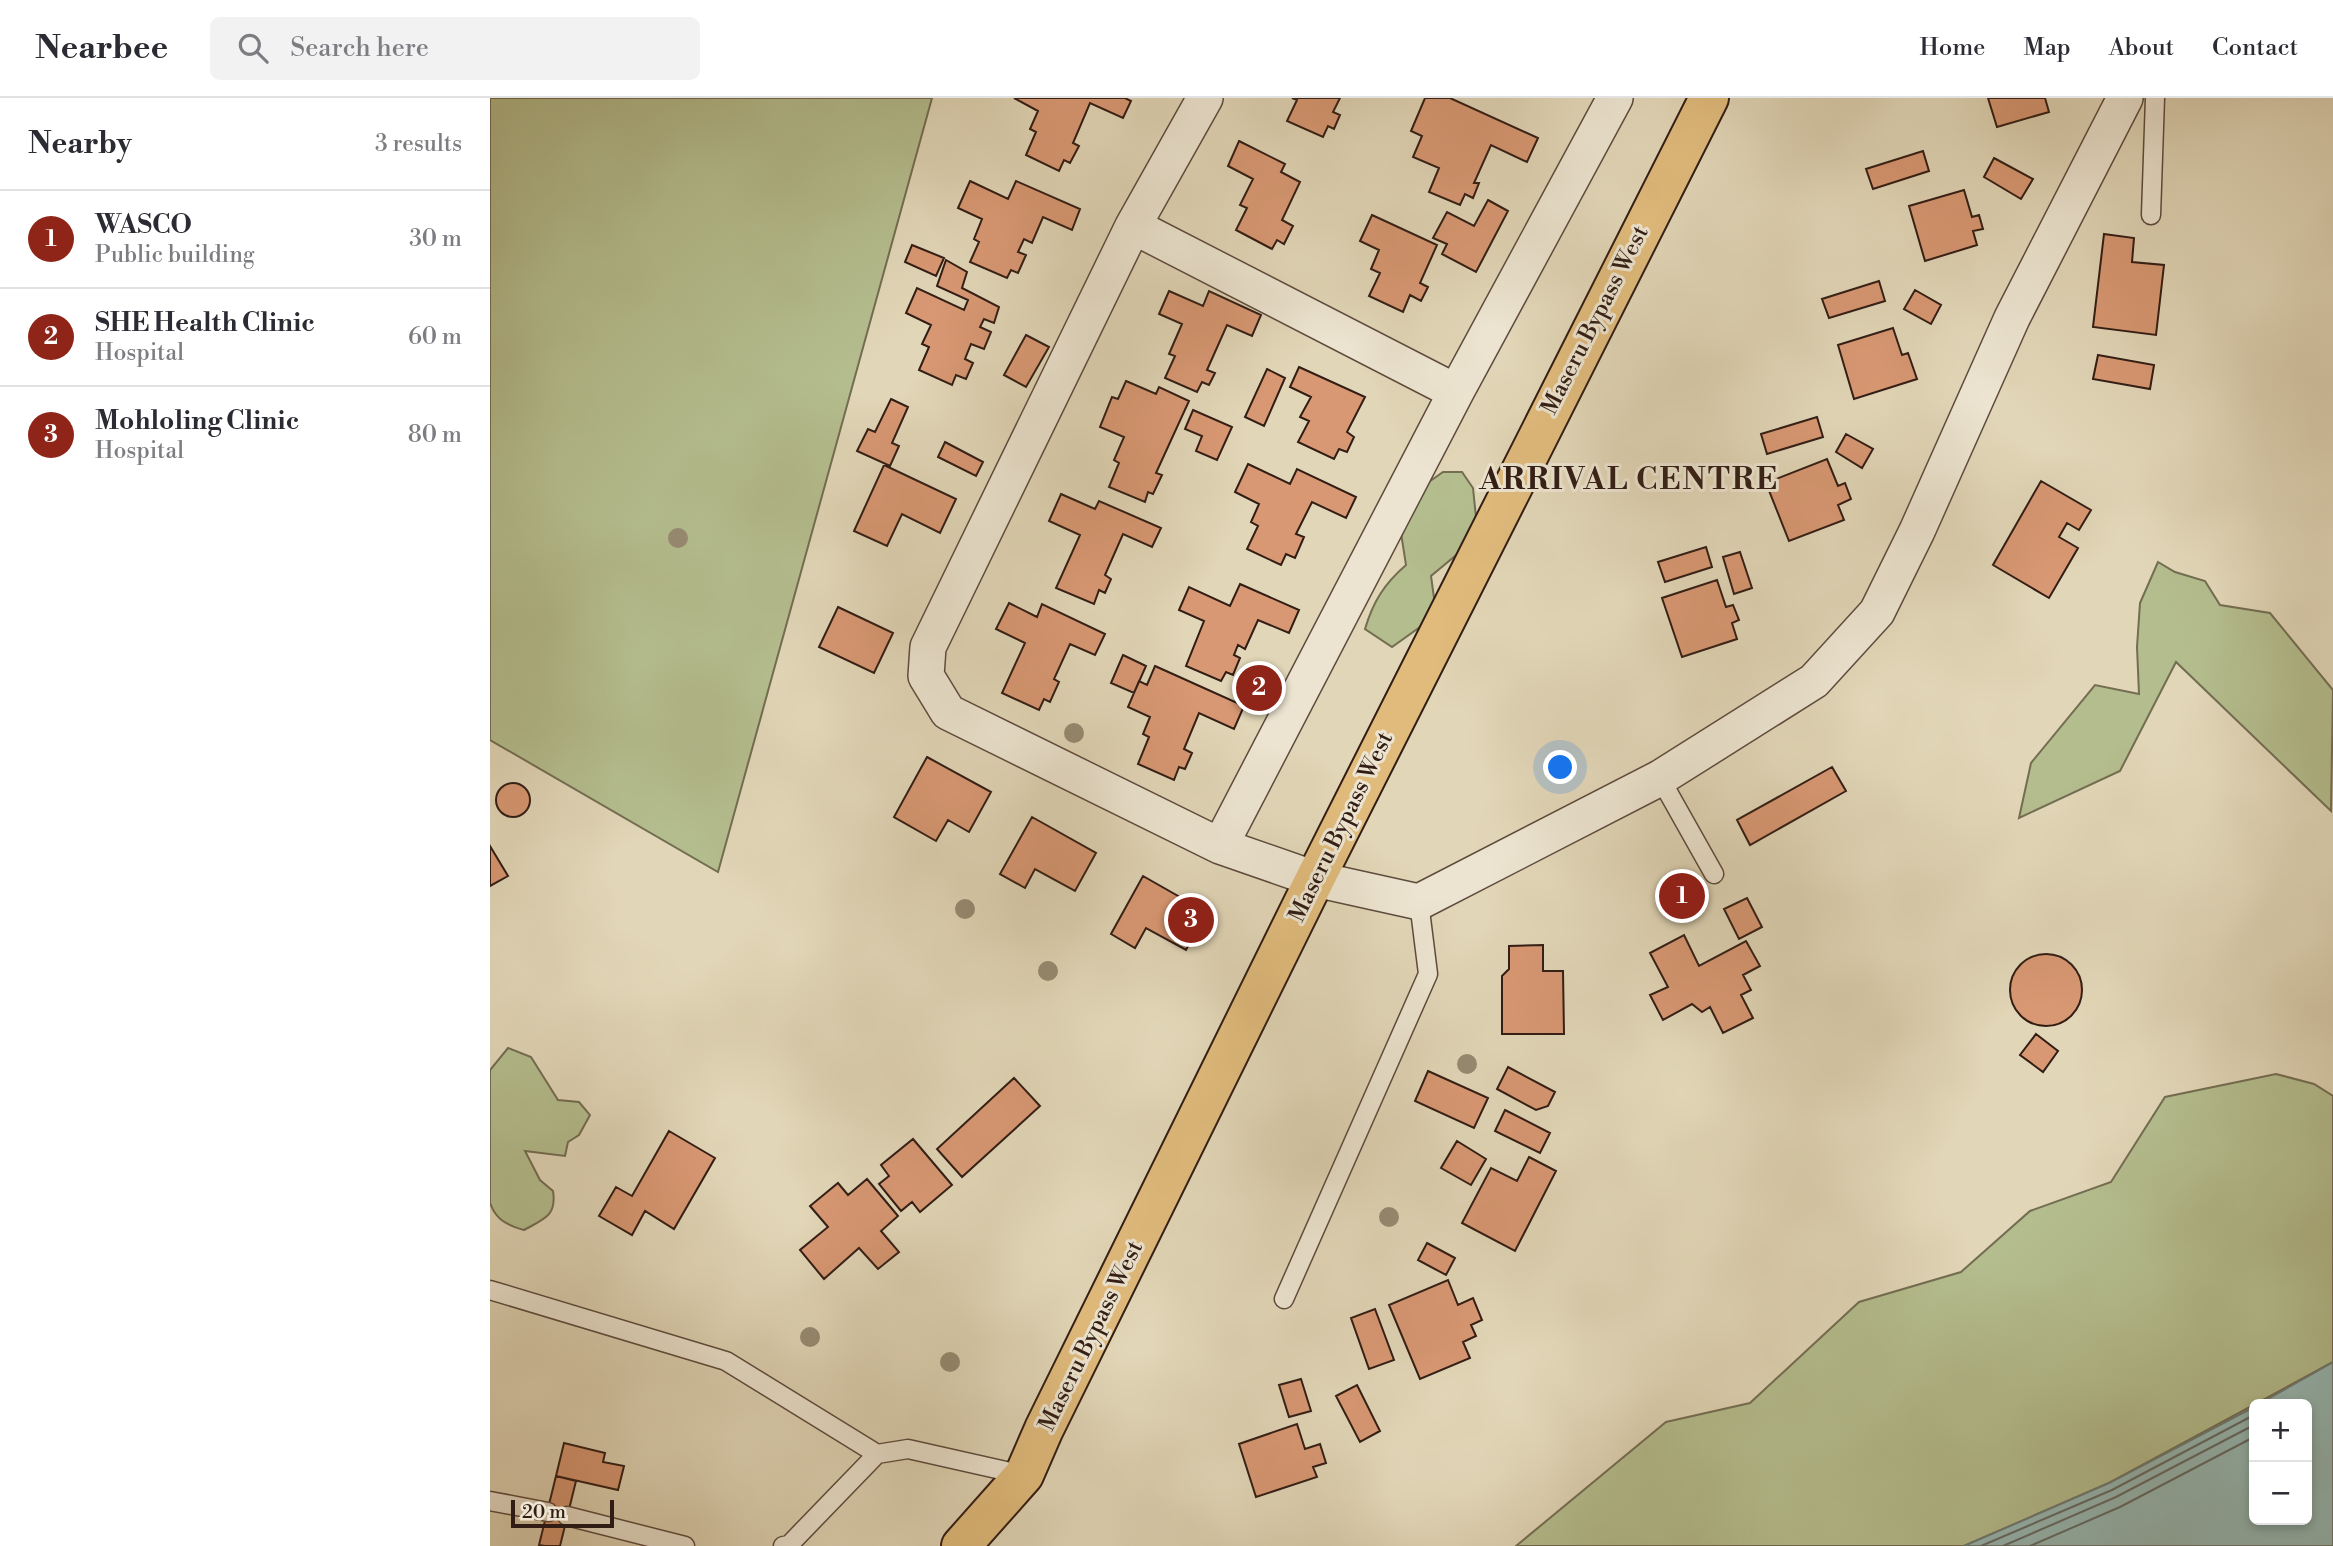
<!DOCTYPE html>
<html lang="en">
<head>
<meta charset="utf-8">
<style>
	:root { --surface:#fff; --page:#f2f2f3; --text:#2b2b33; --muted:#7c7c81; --line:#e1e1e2; --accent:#8f2418 }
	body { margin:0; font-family:"Libre Bodoni",serif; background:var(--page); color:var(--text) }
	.controls { position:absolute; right:21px; bottom:21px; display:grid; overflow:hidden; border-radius:10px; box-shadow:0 4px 10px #0003 }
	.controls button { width:63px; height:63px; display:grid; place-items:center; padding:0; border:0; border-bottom:2px solid var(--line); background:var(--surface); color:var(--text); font:35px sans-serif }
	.scale { position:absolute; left:21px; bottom:18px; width:103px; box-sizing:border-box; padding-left:7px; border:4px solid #321d15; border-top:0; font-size:19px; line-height:24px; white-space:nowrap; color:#321d15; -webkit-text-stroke:5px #ece4d0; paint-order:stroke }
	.you { position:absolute; left:1071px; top:670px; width:24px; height:24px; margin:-18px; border:5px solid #fff; border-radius:50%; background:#1a73e8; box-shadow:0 0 0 10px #1a73e833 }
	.badge { display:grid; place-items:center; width:46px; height:46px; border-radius:50%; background:var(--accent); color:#fff; font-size:23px; font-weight:700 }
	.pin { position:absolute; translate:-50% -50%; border:4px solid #fff; box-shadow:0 2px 7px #0006 }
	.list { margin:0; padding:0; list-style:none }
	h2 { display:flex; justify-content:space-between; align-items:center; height:91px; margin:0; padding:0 28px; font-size:30px }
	h2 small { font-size:23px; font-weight:400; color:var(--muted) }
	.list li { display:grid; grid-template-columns:46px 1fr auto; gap:21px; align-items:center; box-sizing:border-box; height:98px; padding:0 28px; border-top:2px solid var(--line) }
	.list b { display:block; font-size:26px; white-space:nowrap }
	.list p { margin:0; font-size:23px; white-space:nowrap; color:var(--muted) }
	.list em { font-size:23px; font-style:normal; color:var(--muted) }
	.icon { flex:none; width:38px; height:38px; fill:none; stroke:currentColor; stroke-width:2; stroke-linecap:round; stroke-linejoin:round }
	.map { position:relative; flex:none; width:1843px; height:1448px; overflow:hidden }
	header { display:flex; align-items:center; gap:42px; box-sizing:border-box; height:98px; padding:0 35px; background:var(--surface); border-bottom:2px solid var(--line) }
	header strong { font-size:33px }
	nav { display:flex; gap:38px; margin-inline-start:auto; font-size:24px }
	.search { width:490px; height:63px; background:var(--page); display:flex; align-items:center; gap:18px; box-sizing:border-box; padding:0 24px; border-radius:10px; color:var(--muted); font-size:26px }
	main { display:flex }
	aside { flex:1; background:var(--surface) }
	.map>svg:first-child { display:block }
	.green { fill:#b4bd8e; stroke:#736d52; stroke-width:2 }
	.water { fill:#95b8b4; stroke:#6d7a74; stroke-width:2 }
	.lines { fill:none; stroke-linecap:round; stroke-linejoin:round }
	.shore { stroke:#646a64; stroke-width:2 }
	.building { fill:#d89873; stroke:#321d15; stroke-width:2 }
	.lane-casing { stroke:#5e4b3e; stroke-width:21 }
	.street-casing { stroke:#5e4b3e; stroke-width:38 }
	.primary-casing { stroke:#321d15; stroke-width:42 }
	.lane { stroke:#ece4d0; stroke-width:18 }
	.street { stroke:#ece4d0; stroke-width:35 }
	.primary { stroke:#e0bb7c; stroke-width:38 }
	.tree { fill:#968b72 }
	.labels { text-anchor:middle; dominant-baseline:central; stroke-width:6; stroke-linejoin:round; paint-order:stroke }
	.street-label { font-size:23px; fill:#321d15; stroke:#ece4d0 }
	.district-label { font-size:30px; font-weight:bold; letter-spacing:2px; fill:#321d15; stroke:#ece4d0 }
</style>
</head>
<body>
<header>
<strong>Nearbee</strong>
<div class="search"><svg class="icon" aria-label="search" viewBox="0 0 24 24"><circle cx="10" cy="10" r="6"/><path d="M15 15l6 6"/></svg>Search here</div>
<nav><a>Home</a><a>Map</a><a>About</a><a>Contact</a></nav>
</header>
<main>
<aside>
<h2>Nearby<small>3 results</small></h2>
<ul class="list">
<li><span class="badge">1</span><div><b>WASCO</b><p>Public building</p></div><em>30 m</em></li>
<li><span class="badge">2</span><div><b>SHE Health Clinic</b><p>Hospital</p></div><em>60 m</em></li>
<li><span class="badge">3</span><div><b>Mohloling Clinic</b><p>Hospital</p></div><em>80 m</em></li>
</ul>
</aside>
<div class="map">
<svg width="1843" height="1448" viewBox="0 0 1843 1448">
	<rect width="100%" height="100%" fill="#e1d6b7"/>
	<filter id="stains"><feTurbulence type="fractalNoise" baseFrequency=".00286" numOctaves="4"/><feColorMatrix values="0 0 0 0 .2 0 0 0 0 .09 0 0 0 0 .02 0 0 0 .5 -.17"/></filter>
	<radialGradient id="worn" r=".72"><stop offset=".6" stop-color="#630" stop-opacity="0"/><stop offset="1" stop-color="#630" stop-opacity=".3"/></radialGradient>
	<path class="green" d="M0,0H442L228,774L0,642Z
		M953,374H972L983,390L988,439L941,478L945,507L930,529L902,549L875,531C883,504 894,486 916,467L909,422L919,398Z
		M1668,464L1685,474L1715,483L1730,507L1780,515L1843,592L1841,713L1686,564L1630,673L1529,720L1541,665L1605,587L1649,596L1647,549L1650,505Z
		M18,950L41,959L68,1002L89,1004L100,1017L89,1037L78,1044L75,1058L35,1053L50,1082L63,1093C67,1118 54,1121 34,1132C17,1127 6,1122 0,1105V972Z
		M1786,976L1824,986L1843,998V1264L1619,1385L1474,1448H1026L1176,1324L1260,1305L1369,1204L1471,1174L1540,1113L1621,1084L1675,999Z"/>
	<path class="water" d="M1843,1264V1448H1474L1619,1385L1764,1309V1422H1817V1306H1769Z"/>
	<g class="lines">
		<path class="shore" d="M1491,1448L1622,1392L1764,1317
			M1513,1448L1626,1399L1764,1327
			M1540,1448L1630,1409L1764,1339"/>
	</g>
	<path class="building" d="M524,0H635L641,3L633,20L600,5L583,45L589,48L580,65L574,62L569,73L536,57L546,34L540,31L548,13Z
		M802,0H850L843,14L850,17L844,31L838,28L833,39L797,23L807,2Z
		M935,0H960L1048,40L1037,64L1001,47L984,85H989L983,100L975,96L970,107L939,94L949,70L923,59L932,38L921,33Z
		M1498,0H1555L1559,14L1507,29Z
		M749,43L795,66L791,74L810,84L792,122L803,128L794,146L787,142L782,151L746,132L757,110L750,107L763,81L738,68Z
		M1433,53L1439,73L1383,91L1376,71Z
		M1504,60L1543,81L1531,101L1494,79Z
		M480,83L518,101L526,83L590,111L582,132L553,119L542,145L534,141L528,154L536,157L528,175L521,172L517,180L480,164L489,144L484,141L492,121L468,110Z
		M1474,92L1482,119L1489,117L1493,131L1483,133L1487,147L1435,163L1419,108Z
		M998,102L1018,113L986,174L952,156L957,146L943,140L957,114L984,128Z
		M882,117L947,147L930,185L938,189L931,203L920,197L913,214L879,198L890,175L881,171L889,152L870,143Z
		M1614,136L1644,140L1642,164L1674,167L1666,237L1603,229Z
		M422,147L454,160L446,178L415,164Z
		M456,162L477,174L472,190L509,209L504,225L494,221L490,229L501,234L494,251L481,246L475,261L483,265L476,281L466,277L462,287L429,272L439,249L432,246L441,227L416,215L427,190L474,212L478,202L447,188Z
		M1389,183L1395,203L1339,220L1332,201Z
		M1425,192L1451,207L1441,226L1414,211Z
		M679,193L713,208L719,193L771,217L762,238L737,227L717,272L725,275L719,287L712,284L707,294L675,280L685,258L679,256L692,226L669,216Z
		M1403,230L1412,257L1418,255L1427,281L1364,301L1348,247Z
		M536,237L559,249L536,289L514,277Z
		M1608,257L1664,267L1660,291L1603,281Z
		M809,269L875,299L857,334L864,339L857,354L849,351L844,361L808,344L819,323L810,319L821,299L800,289Z
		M777,271L795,280L774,328L755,319Z
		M636,283L666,296L669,289L699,303L666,375L672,377L663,396L658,394L655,404L619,389L629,365L624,362L634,339L610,329L622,299L628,301Z
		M401,301L418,309L402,345L409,348L400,368L367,353L378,331L385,334Z
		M703,312L742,329L727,362L706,353L712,338L695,331Z
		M1327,319L1333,339L1277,356L1271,336Z
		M1356,336L1383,351L1372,370L1346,354Z
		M455,344L493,364L486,378L448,359Z
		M1337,361L1348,388L1355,385L1361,401L1348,407L1354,422L1299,443L1276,385Z
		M758,366L800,386L807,371L866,399L856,420L822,404L806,436L814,439L805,460L796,456L791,467L757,451L768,428L761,424L769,406L745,394Z
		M394,367L466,401L450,435L412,416L397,448L364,433Z
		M1551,383L1601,412L1589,432L1577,425L1569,439L1588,450L1559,500L1503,467Z
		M571,396L605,411L609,403L671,430L662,449L633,436L615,477L621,481L615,495L609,492L604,506L566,490L590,437L559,423Z
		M1216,449L1222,469L1175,484L1168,464Z
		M1250,454L1262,490L1244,496L1233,459Z
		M1227,482L1236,509L1243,507L1249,522L1242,525L1247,541L1192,559L1172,500Z
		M750,486L809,512L799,535L768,522L755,551L748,547L744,557L750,560L743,577L736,574L731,583L696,568L714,523L689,512L699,489L740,508Z
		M519,505L547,519L552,506L615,536L605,557L580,546L564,581L569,584L560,604L554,601L549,612L512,595L535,545L506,531Z
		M348,509L403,535L384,575L329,549Z
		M633,557L656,568L644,595L621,585Z
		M665,568L754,608L744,631L709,615L694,651L702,655L695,671L689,669L684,682L648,666L659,639L653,636L660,619L638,609L649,583L657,587Z
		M437,659L501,694L479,734L458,722L446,743L404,719Z
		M1342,669L1356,693L1260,747L1247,722Z
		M6 702a17 17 0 1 1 34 0a17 17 0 1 1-34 0Z
		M542,719L606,755L585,793L545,771L535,790L510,776Z
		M0,748L18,778L0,788Z
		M653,778L716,814L696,852L656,830L645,850L621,836Z
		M1257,800L1272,829L1249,841L1234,811Z
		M1194,837L1209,868L1256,843L1270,868L1253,877L1261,892L1251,897L1263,920L1233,935L1220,909L1212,914L1202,906L1173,922L1160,897L1178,889L1160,855Z
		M1053,847V873H1073L1074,936H1012V878L1019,871V848Z
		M1520 892a36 36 0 1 1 72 0a36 36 0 1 1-72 0Z
		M1546,936L1568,953L1553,974L1530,957Z
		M1018,969L1065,994L1058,1008L1046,1012L1007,991Z
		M938,973L998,1000L984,1030L925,1003Z
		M524,980L550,1008L472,1079L447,1051Z
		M1015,1012L1060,1035L1050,1055L1005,1033Z
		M179,1033L225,1060L184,1131L155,1113L142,1137L109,1118L126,1089L142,1098Z
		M423,1041L462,1087L430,1114L422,1104L411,1113L389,1086L399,1078L391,1067Z
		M967,1043L996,1061L981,1087L951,1070Z
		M1039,1059L1066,1073L1025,1153L972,1125L1001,1070L1027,1083Z
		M377,1081L408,1118L391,1133L409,1154L388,1171L369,1150L334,1181L310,1152L338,1129L320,1108L348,1085L358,1097Z
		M937,1145L965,1160L956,1177L928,1162Z
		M958,1182L968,1207L983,1200L992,1222L981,1227L986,1238L973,1244L980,1260L930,1281L899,1207Z
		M885,1211L904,1262L879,1271L861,1220Z
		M811,1281L821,1313L799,1319L789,1287Z
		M867,1287L890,1333L870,1344L846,1298Z
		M807,1326L815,1351L830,1346L836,1365L823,1369L827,1379L766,1399L749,1346Z
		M74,1345L115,1355L113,1364L134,1368L128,1392L66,1378Z
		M66,1378L86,1383L70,1448H55L49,1447Z"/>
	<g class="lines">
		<defs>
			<path id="lane" d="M1661,117L1665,0
				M1170,680L1224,776
				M0,1192L236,1263L387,1356
				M794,1201L938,876L929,804
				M0,1403L58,1414
				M77,1418L195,1448
				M293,1448L299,1447L387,1356L418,1351L534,1377"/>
			<path id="street" d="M715,0L643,128L438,549L436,578L458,614L730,748L825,781L929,804L1170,680L1324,583L1387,514L1427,433L1522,220L1635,0
				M643,128L966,294
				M730,748L966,294L1125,0"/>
			<path id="primary" d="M471,1448L534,1377L554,1331L825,781L1219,0"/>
		</defs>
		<use href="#lane" class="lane-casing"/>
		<use href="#street" class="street-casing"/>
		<use href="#primary" class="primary-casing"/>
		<use href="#lane" class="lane"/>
		<use href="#street" class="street"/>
		<use href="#primary" class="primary"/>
	</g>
	<g class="tree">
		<circle cx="188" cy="440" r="10"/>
		<circle cx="584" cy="635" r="10"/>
		<circle cx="475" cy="811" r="10"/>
		<circle cx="558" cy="873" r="10"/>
		<circle cx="977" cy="966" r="10"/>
		<circle cx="899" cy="1119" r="10"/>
		<circle cx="320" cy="1239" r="10"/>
		<circle cx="460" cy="1264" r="10"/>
	</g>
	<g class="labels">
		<g class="street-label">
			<text transform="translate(1105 222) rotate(-63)">Maseru Bypass West</text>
			<text transform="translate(851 729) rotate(-64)">Maseru Bypass West</text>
			<text transform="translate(601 1238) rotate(-64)">Maseru Bypass West</text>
		</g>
		<g class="district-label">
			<text x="1139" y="382">ARRIVAL CENTRE</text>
		</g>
	</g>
	<rect width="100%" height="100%" filter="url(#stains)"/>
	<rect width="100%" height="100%" fill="url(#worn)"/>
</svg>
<div class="controls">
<button>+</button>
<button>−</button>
</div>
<div class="scale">20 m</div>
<div class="you"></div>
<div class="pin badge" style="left:1192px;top:798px">1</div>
<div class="pin badge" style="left:769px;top:590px">2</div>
<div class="pin badge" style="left:701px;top:822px">3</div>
</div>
</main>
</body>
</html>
